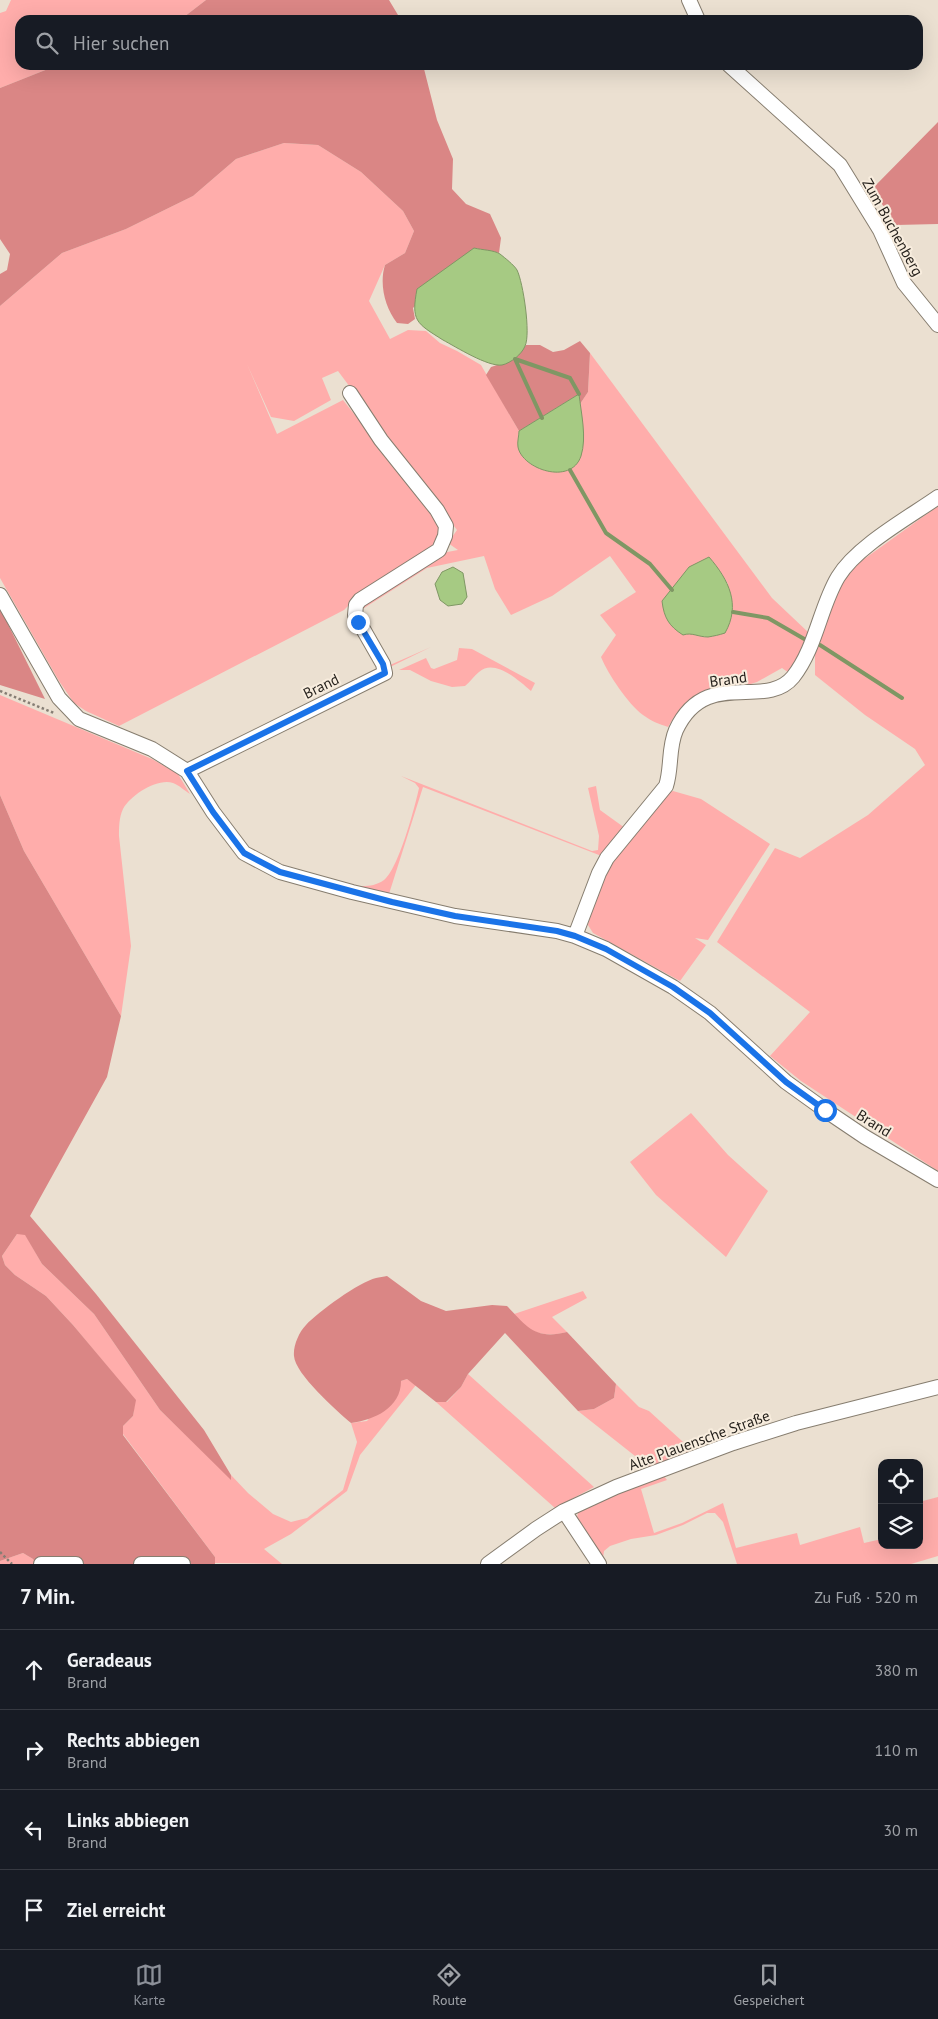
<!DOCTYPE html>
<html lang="de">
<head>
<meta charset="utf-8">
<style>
	:root { --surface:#171b24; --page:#20242c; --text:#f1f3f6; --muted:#9ea1a6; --line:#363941; --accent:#8c9099 }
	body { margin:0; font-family:"PT Sans",sans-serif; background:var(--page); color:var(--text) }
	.controls { position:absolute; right:15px; bottom:15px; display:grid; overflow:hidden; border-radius:10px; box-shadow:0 5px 20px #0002 }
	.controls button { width:45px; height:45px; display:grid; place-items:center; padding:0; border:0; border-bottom:1px solid var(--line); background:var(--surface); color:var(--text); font:25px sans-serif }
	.stop { position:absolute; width:15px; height:15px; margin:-11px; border:4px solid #1a73e8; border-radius:50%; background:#fff }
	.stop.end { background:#1a73e8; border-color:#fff; box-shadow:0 1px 5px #0008 }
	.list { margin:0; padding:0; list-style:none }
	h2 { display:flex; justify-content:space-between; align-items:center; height:65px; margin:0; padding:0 20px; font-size:21px }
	h2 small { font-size:16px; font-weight:400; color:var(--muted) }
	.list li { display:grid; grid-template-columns:32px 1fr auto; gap:15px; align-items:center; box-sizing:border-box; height:80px; padding:0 20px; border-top:1px solid var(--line) }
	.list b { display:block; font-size:19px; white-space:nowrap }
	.list p { margin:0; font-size:16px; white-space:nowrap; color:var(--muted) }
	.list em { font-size:16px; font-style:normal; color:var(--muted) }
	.icon { flex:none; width:28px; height:28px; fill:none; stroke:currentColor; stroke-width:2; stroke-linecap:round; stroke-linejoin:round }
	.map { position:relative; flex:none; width:938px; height:1564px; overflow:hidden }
	.search { position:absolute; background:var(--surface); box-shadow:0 5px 20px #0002; left:15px; right:15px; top:15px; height:55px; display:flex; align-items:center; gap:12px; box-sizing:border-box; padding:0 18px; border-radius:15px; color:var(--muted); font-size:19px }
	.sheet { height:385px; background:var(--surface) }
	nav { display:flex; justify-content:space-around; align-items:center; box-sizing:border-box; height:70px; border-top:1px solid var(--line); background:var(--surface); font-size:14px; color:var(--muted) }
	nav a { display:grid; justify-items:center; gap:2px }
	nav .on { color:var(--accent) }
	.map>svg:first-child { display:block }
	.green { fill:#ffadab; fill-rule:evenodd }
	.forest { fill:#da8685 }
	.water { fill:#a6ca83; stroke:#7f9764 }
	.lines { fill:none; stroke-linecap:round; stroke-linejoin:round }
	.stream { stroke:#7f9764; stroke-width:4 }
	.minor-casing { stroke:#867d6f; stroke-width:16 }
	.path { stroke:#867e74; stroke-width:2.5; stroke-dasharray:2.5 2.5; stroke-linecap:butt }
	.minor { stroke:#fff; stroke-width:14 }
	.route { stroke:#1a73e8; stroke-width:6 }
	.labels { text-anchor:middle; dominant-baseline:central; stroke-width:4; stroke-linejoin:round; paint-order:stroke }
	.street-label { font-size:15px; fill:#231f1a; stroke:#f8edde }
</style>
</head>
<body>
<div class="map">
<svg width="938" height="1564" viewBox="0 0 938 1564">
	<rect width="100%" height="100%" fill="#ebe0d1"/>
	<path class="green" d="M11,0H206L180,20H20V65H58L0,88V13L6,11Z
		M284,143L318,145L361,172L403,211L414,231L405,253L385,265L369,301L390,339L408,330L426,331L440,343L457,351L481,365L519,431L518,447L583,441L580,404L588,392L590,353L772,598L809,633L807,642L789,673L782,668L757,682L738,688L674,717L668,727C659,724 651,721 643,715C628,704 608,674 601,657L616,635L600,615L636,592L610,556L552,596L511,615L495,589L484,556L427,568L361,610L390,665L431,647L390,667L360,617V605L442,553L458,550L448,543L457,530L338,371L322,378L331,400L294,421L271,417L247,364L277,434L343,400L443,526L441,542L359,595L344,610L119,726L86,711L74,703L59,681L0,578V306L62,253L126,229L193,196L236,159ZM709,558L728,584L706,637L689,633L662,601Z
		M938,506V1171L801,1081L770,1056L810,1012L717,942L775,848L800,858L868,815L925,765L915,749L865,715L815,675V638L838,586L853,567Z
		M459,648L472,649L535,683L531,691C519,681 495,658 479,672C474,676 470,682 465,686L452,687L431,681L410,670H399L426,658L431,668L434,669L457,660Z
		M0,695L152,759L178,774L190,794C185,791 179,785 173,783C157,778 131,795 123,809C119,817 119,828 119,836L131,946L121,1016L24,851L0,795Z
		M401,776L592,851L598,850L599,836L588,788L596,786L600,810L625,828L603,855H599L423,787L388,897L360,891L362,886C370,886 377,885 384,880C398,870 415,807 419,788L415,783Z
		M673,791L701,799L770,844L708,940L695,938L706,945L680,981L593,933L588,925L589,916L614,854L668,793Z
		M691,1113L728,1155L768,1191L726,1257L656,1195L630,1162Z
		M22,1233L25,1234L42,1264L94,1314L160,1410L231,1479V1475L248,1493L273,1514L291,1522L307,1518L343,1490L357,1442L351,1423L367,1421L401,1381L407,1379L416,1385L360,1455L347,1491L291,1534L264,1549L282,1564L215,1563V1557L123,1434V1426L133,1416L135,1400L73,1325L46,1296L15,1275L5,1265L2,1256L17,1234Z
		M583,1291L587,1298L552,1317L567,1332C545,1338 527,1333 514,1314Z
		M468,1374L594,1487L555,1508L436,1402H447L461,1387Z
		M616,1384L639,1407L649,1411L693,1451L649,1467L578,1411L594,1409L614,1398Z
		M664,1476L667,1480L641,1489L654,1533L682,1523L723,1503L736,1548L797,1533L800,1545L860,1527L864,1543L882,1539V1545H919V1502L938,1497V1556L911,1564H737L723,1522L715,1513H707L683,1525L656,1535L631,1539L610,1546L604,1551L603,1558L577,1518L578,1512L581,1508Z
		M23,1553L33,1559L36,1564H0V1561Z"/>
	<path class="forest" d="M206,0H389L401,20H180Z
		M58,65H423L437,120L453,159L452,189L466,204L490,214L501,238L499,253L474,248L413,308L415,319L408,324L397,323C385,308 379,284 385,265L405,253L414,231L403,211L361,172L318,145L284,143L236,159L193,196L126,229L62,253L0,306V274L7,270L10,254L0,239V88Z
		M938,122V224L896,225L872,189Z
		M580,341L590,353L588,392L580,404L579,394L519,431L486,375L491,367L515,359L526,345H540L553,352L564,350Z
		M0,608L45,699L0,685Z
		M0,795L24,851L121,1016L107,1077L30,1216L96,1294L204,1430L231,1475V1480L160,1410L94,1314L42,1264L25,1235L17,1234L2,1256L5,1265L15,1275L46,1296L73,1325L136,1400L133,1416L123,1426V1435L215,1557V1564H36L33,1559L23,1553L0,1561Z
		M387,1276L421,1301L446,1311L492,1305L507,1306C527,1327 535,1340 567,1332L616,1384L614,1398L594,1409L578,1411L505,1333L468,1374L461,1387L446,1402H436L407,1379L401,1381C401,1408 374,1420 351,1423C337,1411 295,1374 294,1356C293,1346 299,1332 306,1325C318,1312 359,1282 376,1278C379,1277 384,1277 387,1276Z"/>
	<path class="water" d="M474,248C482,250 494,250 500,254C505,258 514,265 517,270C523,282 531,334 525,346C522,354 511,363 502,365C488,367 456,347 443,340C416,323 411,321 417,289Z
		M579,394C581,413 587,437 581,456C571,486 522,469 518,447C517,442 519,436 519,431Z
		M709,557C729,580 741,605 725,633C719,635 714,636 708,637C698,637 692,632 683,635C669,626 664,618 662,601L689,567Z
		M453,567L463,573L467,597L462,604L448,606L440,600L435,584L442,572Z"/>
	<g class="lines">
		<path class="stream" d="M515,359L570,378L579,394
			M515,359L542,418
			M570,470L606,533L650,564L672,590
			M733,612L768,618L806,640
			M820,645L902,698"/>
		<defs>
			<path id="minor" d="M689,0L698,20
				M729,65L840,165L880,230L904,283L938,325
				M0,595L59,698L79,719L152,749L187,771L213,812L244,853L280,872L352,892L455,916L557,931L575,936L606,949L673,987L710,1013L786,1082L825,1110L865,1137L938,1180
				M187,771L385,673L383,664L355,615L356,605L360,600L439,550L445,536L446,526L437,510L381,440L350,393
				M575,936L599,873L607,858L666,786C672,768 668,748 676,730C706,666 765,711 793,677C816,648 820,607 838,577C857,546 908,518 938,497
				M564,1511L599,1564
				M41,1564H76
				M141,1564H183
				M488,1564L536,1529L564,1511L616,1487L733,1443L796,1423L938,1387"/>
		</defs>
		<use href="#minor" class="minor-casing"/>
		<path class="path" d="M0,691L54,713
			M0,1552L12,1564"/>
		<use href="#minor" class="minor"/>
	</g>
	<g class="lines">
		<path class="route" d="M358,622L383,664L385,673L187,771L213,812L244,853L280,872L392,902L455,916L557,931L575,936L606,949L673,987L710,1013L786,1082L825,1110"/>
	</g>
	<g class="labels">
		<g class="street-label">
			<text transform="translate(893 227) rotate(61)">Zum Buchenberg</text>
			<text transform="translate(728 679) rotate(-8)">Brand</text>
			<text transform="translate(321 686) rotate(-26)">Brand</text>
			<text transform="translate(874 1123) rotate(32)">Brand</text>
			<text transform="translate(699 1440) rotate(-20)">Alte Plauensche Straße</text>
		</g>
	</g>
</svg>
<div class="controls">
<button><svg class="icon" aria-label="locate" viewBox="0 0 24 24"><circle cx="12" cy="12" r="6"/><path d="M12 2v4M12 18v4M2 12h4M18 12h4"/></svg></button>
<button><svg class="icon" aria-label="layers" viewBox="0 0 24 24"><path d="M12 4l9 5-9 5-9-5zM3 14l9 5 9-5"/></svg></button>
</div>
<div class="stop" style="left:825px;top:1110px"></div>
<div class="stop end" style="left:358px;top:622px"></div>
<div class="search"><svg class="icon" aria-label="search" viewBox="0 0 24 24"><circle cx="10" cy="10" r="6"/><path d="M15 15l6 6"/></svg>Hier suchen</div>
</div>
<section class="sheet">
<h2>7 Min.<small>Zu Fuß · 520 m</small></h2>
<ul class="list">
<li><svg class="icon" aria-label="ahead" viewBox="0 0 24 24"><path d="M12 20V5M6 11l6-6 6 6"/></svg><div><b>Geradeaus</b><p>Brand</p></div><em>380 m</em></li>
<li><svg class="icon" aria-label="right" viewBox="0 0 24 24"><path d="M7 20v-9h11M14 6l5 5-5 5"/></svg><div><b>Rechts abbiegen</b><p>Brand</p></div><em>110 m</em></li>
<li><svg class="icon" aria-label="left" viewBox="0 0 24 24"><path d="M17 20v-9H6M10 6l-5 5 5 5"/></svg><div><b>Links abbiegen</b><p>Brand</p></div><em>30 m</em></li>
<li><svg class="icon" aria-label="arrive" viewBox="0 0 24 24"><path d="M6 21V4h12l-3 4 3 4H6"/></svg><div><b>Ziel erreicht</b></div></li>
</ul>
</section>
<nav>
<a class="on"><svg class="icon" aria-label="map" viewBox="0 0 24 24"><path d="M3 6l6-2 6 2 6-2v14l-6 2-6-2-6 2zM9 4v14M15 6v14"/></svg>Karte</a>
<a><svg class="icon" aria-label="directions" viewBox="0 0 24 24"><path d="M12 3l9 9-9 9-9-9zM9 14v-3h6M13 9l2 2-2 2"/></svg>Route</a>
<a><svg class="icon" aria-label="saved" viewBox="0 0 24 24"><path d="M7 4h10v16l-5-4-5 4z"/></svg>Gespeichert</a>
</nav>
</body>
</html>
